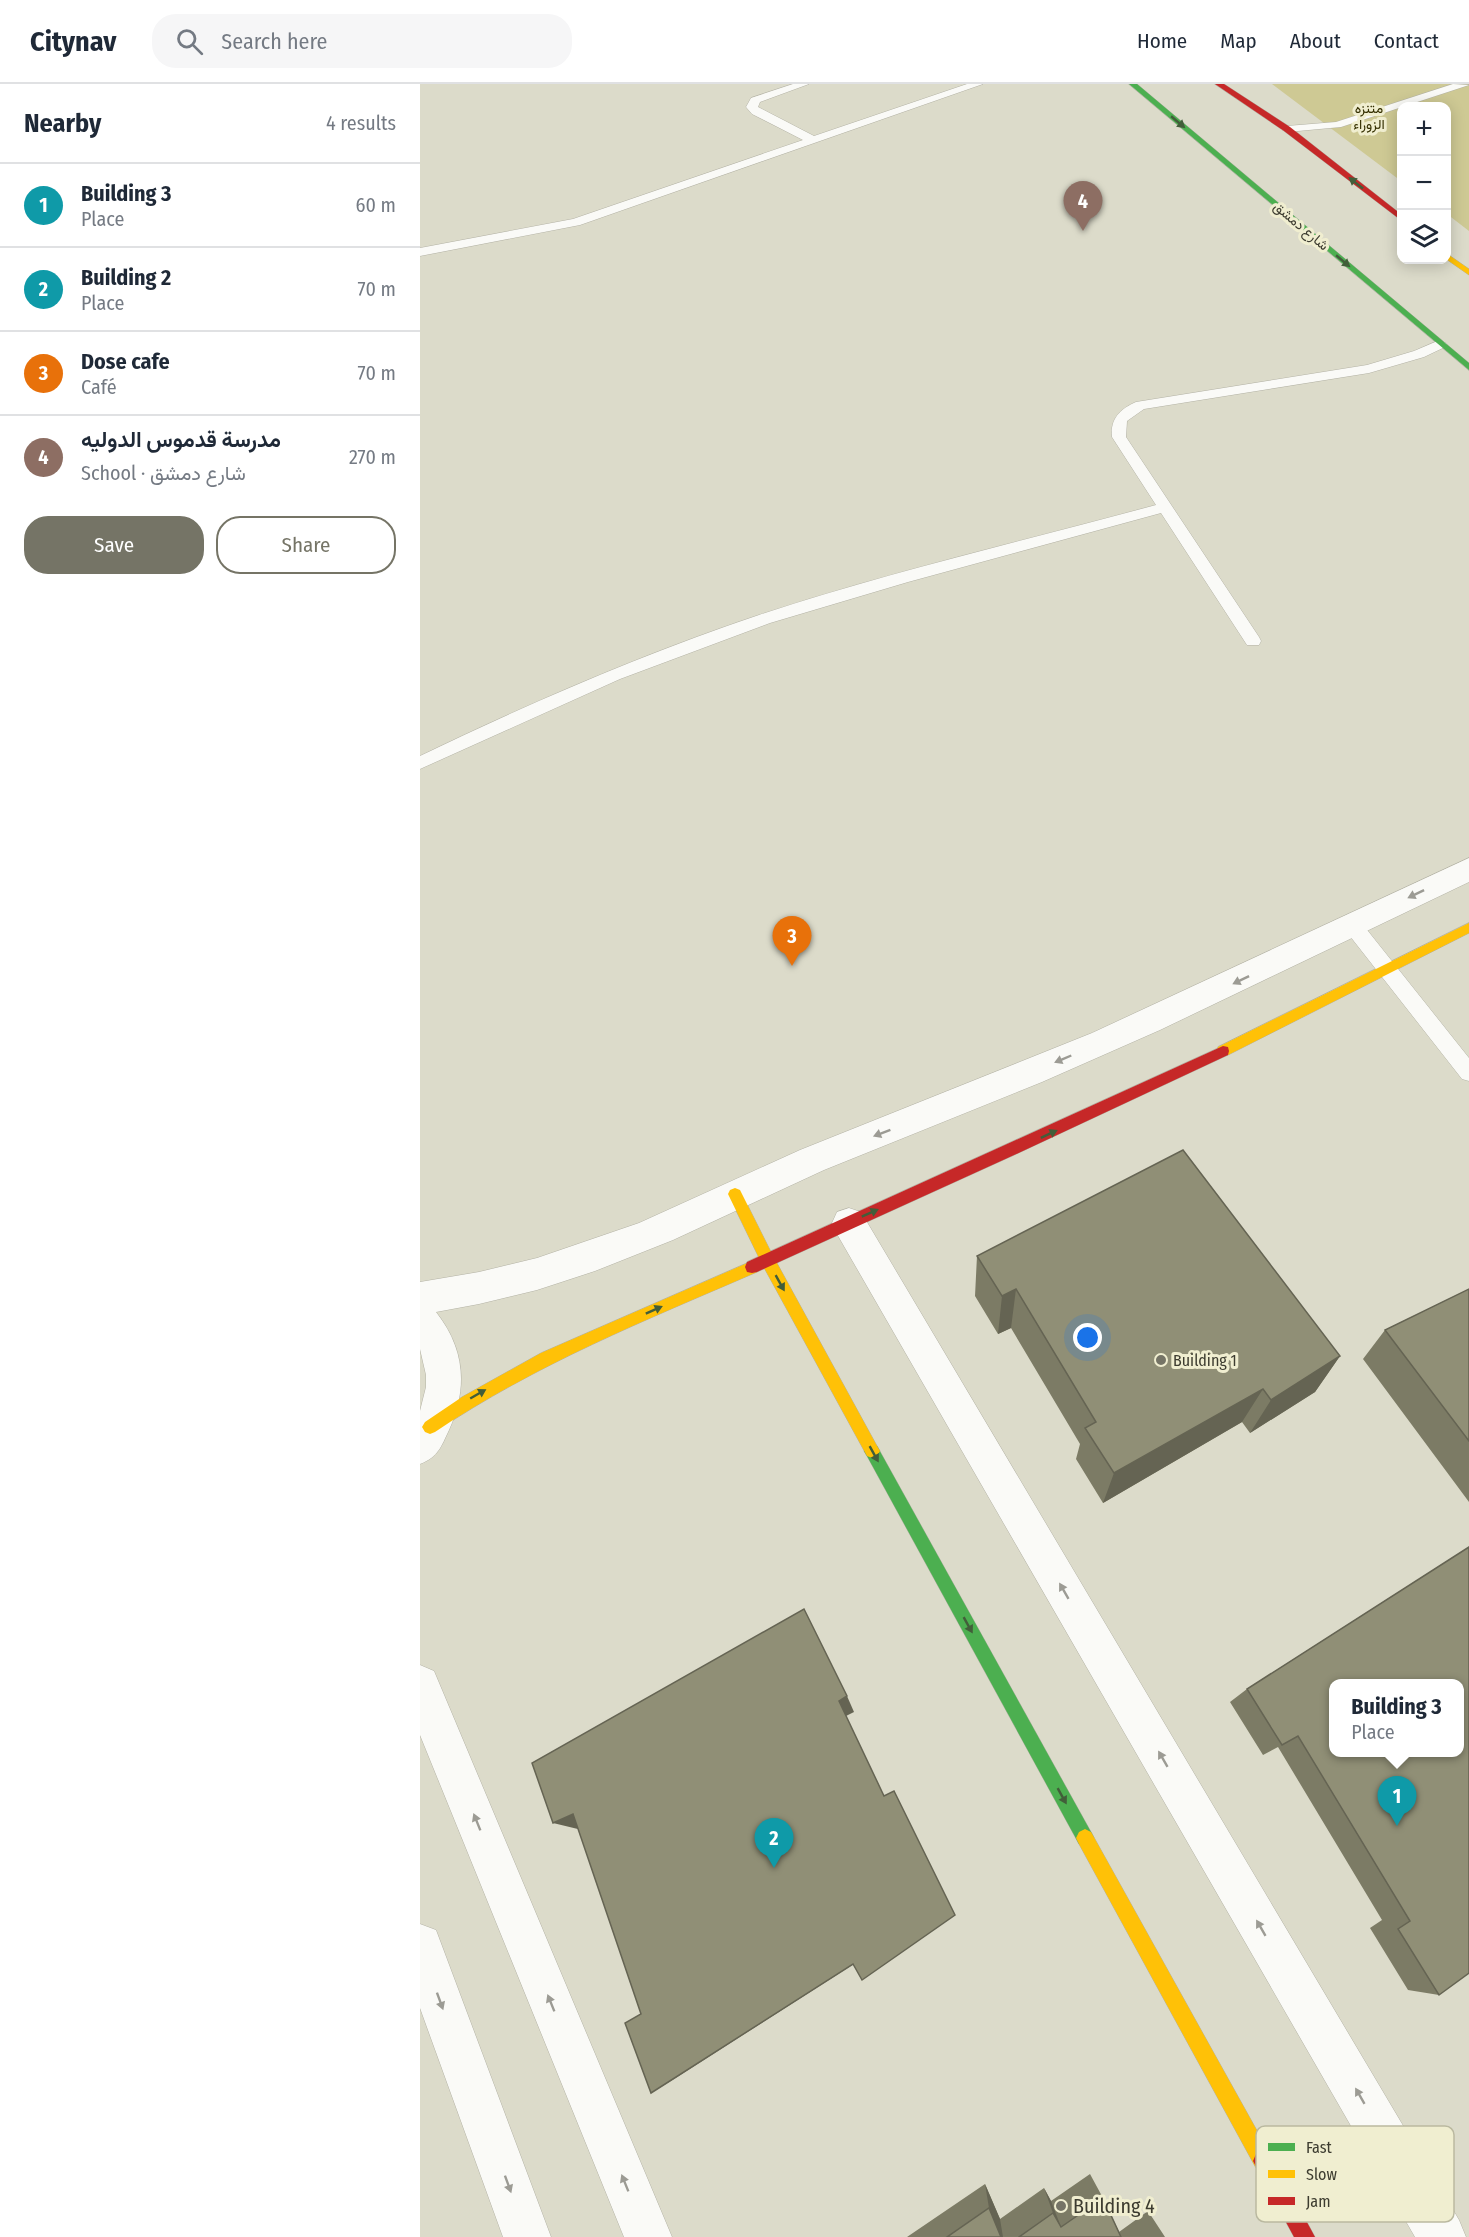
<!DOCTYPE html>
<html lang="en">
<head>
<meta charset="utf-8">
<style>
	:root { --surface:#fff; --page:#f6f6f7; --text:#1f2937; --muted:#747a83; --line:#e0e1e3; --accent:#757466 }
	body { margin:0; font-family:"Fira Sans Condensed",Vazirmatn,sans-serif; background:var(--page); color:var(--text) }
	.controls { position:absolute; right:18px; top:18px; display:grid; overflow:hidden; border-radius:12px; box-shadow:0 3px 15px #0003 }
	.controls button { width:54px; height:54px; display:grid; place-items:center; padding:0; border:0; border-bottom:2px solid var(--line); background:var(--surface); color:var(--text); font:30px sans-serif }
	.you { position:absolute; left:668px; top:1254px; width:21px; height:21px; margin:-15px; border:4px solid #fff; border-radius:50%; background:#1a73e8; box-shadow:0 0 0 9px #1a73e833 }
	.badge { display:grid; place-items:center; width:39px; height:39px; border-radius:50%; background:var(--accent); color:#fff; font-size:20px; font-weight:700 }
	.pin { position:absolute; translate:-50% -50px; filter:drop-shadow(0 2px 3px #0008) }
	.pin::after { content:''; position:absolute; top:32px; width:21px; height:18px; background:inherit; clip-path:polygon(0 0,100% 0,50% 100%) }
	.popup { position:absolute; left:909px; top:1595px; width:135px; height:78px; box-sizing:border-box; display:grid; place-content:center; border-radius:12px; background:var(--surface); filter:drop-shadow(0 2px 4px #0005); font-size:20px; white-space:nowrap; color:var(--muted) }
	.popup b { font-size:22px; color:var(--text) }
	.popup::after { content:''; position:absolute; left:50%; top:100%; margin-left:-12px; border:12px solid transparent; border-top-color:var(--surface) }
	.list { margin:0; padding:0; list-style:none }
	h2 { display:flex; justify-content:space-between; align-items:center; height:78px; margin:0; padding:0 24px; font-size:26px }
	h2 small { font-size:20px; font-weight:400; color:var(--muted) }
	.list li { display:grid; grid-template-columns:39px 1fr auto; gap:18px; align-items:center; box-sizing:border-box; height:84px; padding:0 24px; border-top:2px solid var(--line) }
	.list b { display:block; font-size:22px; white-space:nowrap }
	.list p { margin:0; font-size:20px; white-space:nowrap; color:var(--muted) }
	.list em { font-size:20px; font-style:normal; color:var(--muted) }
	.actions { display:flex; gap:12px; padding:18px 24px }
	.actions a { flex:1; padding:14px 0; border:2px solid var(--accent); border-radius:24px; text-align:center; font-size:21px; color:var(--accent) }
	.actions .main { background:var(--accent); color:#fff }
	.icon { flex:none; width:33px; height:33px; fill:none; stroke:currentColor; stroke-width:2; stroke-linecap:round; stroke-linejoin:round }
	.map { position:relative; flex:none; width:1049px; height:2153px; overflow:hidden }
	header { display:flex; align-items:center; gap:36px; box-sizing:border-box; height:84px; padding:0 30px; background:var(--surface); border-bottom:2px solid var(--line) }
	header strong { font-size:28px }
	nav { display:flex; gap:33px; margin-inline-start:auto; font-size:21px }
	.search { width:420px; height:54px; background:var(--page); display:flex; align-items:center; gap:15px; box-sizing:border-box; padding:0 21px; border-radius:24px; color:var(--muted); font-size:22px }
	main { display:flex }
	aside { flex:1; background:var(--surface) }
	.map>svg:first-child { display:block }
	.green { fill:#cec994 }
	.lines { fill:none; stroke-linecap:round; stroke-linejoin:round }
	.lane-casing { stroke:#b3b2a5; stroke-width:1 }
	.street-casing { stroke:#b3b2a5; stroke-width:1 }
	.fast-casing { stroke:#b3b2a5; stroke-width:1 }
	.slow-casing { stroke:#b3b2a5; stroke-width:1 }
	.jam-casing { stroke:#b3b2a5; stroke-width:1 }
	.lane { fill:#fafaf7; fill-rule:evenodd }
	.street { fill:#fafaf7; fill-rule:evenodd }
	.fast { fill:#4caf50; fill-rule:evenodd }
	.slow { fill:#ffc107; fill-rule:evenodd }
	.jam { fill:#c62828; fill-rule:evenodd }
	.wall { fill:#7c7b65 }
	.shaded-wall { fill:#656453 }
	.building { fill:#908f76; stroke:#656453; stroke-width:1.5; fill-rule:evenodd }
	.oneway { fill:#425e3a }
	.oneway2 { fill:#9c9b94 }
	.poi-dot { fill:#757466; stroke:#f0eed0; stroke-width:2 }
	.labels { text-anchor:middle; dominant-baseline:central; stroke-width:6; stroke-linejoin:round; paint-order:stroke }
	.far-park-label { font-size:14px; fill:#342f01; stroke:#f0eed0 }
	.far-street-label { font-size:14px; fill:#3d3c30; stroke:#f0eed0 }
	.poi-label { font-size:16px; fill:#3d3c30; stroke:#f0eed0; text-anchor:start }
	.near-poi-label { font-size:20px; fill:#3d3c30; stroke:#f0eed0; text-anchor:start }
	.key { fill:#f0eed0; stroke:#bab9a0; stroke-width:1.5 }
	.key-label { font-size:16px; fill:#3d3c30 }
</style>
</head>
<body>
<header>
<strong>Citynav</strong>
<div class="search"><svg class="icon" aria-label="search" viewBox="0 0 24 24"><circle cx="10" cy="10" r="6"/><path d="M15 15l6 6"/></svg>Search here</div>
<nav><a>Home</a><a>Map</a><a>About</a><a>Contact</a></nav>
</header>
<main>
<aside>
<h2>Nearby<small>4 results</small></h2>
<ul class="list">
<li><span class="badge" style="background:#0f9aa8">1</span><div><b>Building 3</b><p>Place</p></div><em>60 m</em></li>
<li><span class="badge" style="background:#0f9aa8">2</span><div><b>Building 2</b><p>Place</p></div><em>70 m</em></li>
<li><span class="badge" style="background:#e8710a">3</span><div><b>Dose cafe</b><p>Café</p></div><em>70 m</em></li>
<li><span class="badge" style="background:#8d6e63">4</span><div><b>مدرسة قدموس الدوليه</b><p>School · شارع دمشق</p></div><em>270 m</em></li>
</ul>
<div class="actions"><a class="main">Save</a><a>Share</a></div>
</aside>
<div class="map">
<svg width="1049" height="2153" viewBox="0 0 1049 2153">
	<rect width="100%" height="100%" fill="#dcdbca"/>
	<path class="green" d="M852,0H1049V147L1027,130L1026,22H982L981,97Z"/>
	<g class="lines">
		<defs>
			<path id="lane" d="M373,0H389L340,18L338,23L394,52L547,0H563L160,141L0,172V164L153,135L383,56L332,30L326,23L331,14Z
				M1033,0L1049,1L921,43L867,48L861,45L867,42L916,38Z
				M1020,256L1027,260L1025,263L1004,273L949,289L724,325L707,337L706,353L839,553L841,557L839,561H827L741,429L488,498L350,539L200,595L0,685V672C110,619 223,570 339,531C469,488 604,457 736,421L692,353C690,335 700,325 716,318L947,281L994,267Z
				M933,835L940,837L1049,974V997L1042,995L926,847L924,842L926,837Z"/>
			<path id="street" d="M1049,774V798L740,946L622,998L404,1086L253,1156L175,1187L117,1206L59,1220L16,1228C45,1265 48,1304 29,1346C21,1363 18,1373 0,1380V1327L6,1303V1291L0,1265V1198L59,1188L117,1174L219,1139L380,1066L672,949Z
				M429,1124L441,1128L1039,2136L1046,2153H995L417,1150L412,1139L417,1128Z
				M0,1581L14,1587L252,2153H204L0,1651Z
				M0,1840L16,1846L131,2153H83L0,1924Z"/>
			<path id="fast" d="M709,0H717L1049,279V286Z
				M452,1360L457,1362L671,1748L674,1754L671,1760L665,1763L659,1760L447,1372L444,1367L447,1362Z"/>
			<path id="slow" d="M1026,169L1049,185V191L1026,175Z
				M1049,839V849L808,971H798L797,967L798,963Z
				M315,1104L320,1106L352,1170L457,1362L460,1367L457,1372L452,1374L447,1372L342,1180L308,1110L310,1106Z
				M332,1177L337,1178L339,1183L337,1188C226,1236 116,1280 15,1348L10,1350L5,1348L2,1343L5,1338L42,1313L121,1269Z
				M665,1745L671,1748L850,2070L853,2077L850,2084L843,2087L836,2084L659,1760L656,1754L659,1748Z"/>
			<path id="jam" d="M795,0H804L870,43L982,131V137L864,47Z
				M803,962L808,963L809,967L808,971L592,1072L337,1188L332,1189L327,1188L325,1183L327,1178Z
				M843,2067L850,2070L895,2153H874L833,2077L836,2070Z"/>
		</defs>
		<use href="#lane" class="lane-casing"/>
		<use href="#street" class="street-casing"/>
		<use href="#fast" class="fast-casing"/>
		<use href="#slow" class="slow-casing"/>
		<use href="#jam" class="jam-casing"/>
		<use href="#lane" class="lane"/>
		<use href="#street" class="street"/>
		<use href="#fast" class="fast"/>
		<use href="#slow" class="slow"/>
		<use href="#jam" class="jam"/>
	</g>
	<path class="wall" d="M557,1172L920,1272L895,1308L830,1349L822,1338L683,1419L656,1375L660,1360L591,1244L578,1250L555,1212Z
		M1049,1205V1418L943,1275L965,1246Z
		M1049,1463L1019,1911L988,1906L950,1844L962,1836L858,1663L843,1671L810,1618L827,1605Z
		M670,2090L683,2114L699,2148L728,2127L745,2153H487L565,2100L580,2135L624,2104L631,2117Z"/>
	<path class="shaded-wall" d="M596,1205L591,1244L578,1250L582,1212Z
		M920,1272L895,1308L830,1349L851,1316Z
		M843,1305L822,1338L683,1419L694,1389Z
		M427,1612L434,1628L426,1632L419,1617Z
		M153,1730L162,1746L133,1739Z
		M440,1876L254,1995L231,2009L433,1880Z
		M565,2100L580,2135L583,2153H581L569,2124Z
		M624,2104L631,2117L641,2143L633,2129Z"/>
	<path class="building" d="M763,1066L920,1272L851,1316L843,1305L694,1389L665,1344L676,1338L596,1205L582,1212L557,1172Z
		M1049,1205V1357L965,1246Z
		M1049,1463V1889L1019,1911L978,1845L990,1837L878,1652L862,1661L827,1605ZM914,1599H1040V1668H914Z
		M384,1525L427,1612L419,1617L464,1712L474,1707L535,1831L442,1896L433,1880L231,2009L205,1939L221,1930L153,1730L133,1739L112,1679Z
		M683,2114L701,2153H599L633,2129L641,2143Z
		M569,2124L581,2153H527Z"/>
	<defs><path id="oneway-solid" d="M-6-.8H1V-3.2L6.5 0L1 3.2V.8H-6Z" transform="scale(1.5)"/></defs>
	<g class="oneway">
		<use href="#oneway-solid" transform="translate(758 38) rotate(40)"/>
		<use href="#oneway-solid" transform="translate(936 99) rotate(-142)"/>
		<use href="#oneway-solid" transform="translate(923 177) rotate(40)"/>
		<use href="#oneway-solid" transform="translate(629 1050) rotate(-25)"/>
		<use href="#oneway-solid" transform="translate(450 1129) rotate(-24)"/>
		<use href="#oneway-solid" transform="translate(360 1199) rotate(61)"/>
		<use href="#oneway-solid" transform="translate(234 1226) rotate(-24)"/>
		<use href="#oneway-solid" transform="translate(58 1310) rotate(-30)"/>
		<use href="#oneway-solid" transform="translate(454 1370) rotate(61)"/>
		<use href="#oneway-solid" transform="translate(548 1541) rotate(61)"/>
		<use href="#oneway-solid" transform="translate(642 1712) rotate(61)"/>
	</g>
	<g class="oneway2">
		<use href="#oneway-solid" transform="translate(996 810) rotate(154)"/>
		<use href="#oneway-solid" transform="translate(821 896) rotate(154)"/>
		<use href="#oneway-solid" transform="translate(643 975) rotate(157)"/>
		<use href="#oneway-solid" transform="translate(462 1049) rotate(159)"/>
		<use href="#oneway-solid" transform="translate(644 1507) rotate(-120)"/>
		<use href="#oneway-solid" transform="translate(743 1675) rotate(-120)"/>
		<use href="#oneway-solid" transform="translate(57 1738) rotate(-112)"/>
		<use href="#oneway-solid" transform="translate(841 1844) rotate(-120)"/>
		<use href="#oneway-solid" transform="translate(20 1917) rotate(70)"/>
		<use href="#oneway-solid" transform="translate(131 1919) rotate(-112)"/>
		<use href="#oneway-solid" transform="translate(940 2012) rotate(-120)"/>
		<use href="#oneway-solid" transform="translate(205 2099) rotate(-112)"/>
		<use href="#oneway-solid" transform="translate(88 2100) rotate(70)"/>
	</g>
	<g class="poi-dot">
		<circle cx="741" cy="1276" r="6"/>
		<circle cx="641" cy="2122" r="6"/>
	</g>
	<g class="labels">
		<g class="far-park-label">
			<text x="949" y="24">متنزه<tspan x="949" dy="16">الزوراء</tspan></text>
		</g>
		<g class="far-street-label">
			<text transform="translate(881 142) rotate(40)">شارع دمشق</text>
		</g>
		<g class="poi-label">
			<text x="753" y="1276">Building 1</text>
		</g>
		<g class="near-poi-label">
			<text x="653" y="2122">Building 4</text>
		</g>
	</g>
	<rect x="836" y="2042" width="198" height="96" rx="9" class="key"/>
	<rect x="848" y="2059" width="27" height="8" fill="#4caf50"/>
	<rect x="848" y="2086" width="27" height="8" fill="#ffc107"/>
	<rect x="848" y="2113" width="27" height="8" fill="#c62828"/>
	<g class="key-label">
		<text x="886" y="2069">Fast</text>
		<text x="886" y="2096">Slow</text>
		<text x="886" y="2123">Jam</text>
	</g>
</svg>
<div class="controls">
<button>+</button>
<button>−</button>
<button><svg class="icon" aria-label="layers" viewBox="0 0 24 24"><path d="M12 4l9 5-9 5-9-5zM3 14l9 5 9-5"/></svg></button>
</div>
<div class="you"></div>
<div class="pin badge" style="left:977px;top:1742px;background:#0f9aa8">1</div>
<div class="popup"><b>Building 3</b>Place</div>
<div class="pin badge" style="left:354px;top:1784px;background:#0f9aa8">2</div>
<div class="pin badge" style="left:372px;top:882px;background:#e8710a">3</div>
<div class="pin badge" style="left:663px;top:147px;background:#8d6e63">4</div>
</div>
</main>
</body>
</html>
